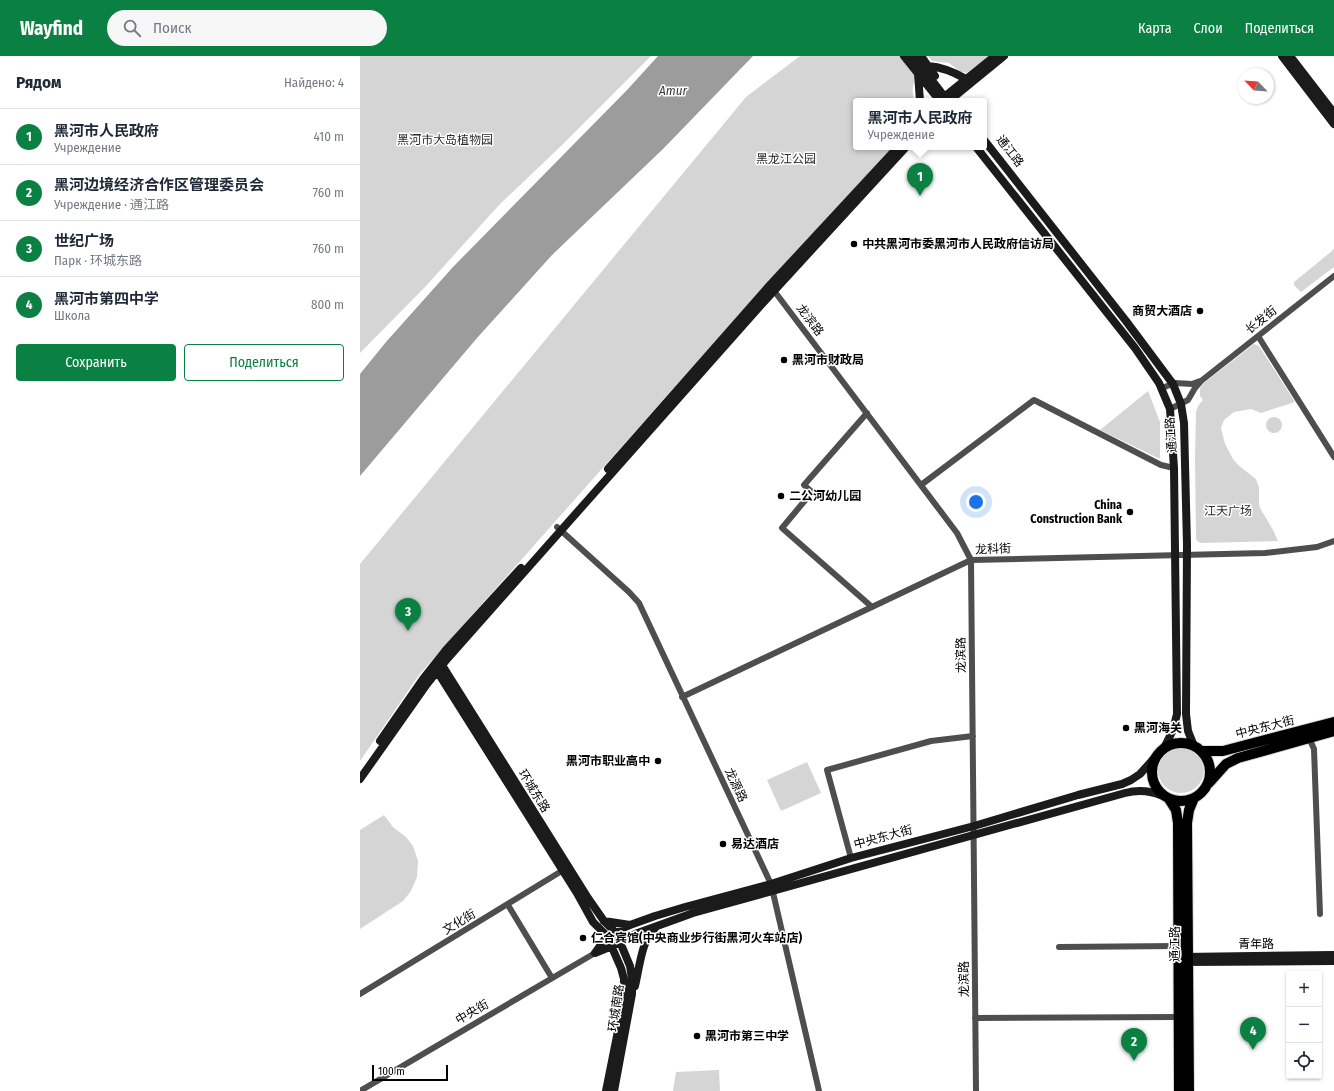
<!DOCTYPE html>
<html lang="ru">
<head>
<meta charset="utf-8">
<style>
	:root { --surface:#fff; --page:#f6f6f7; --text:#1f2937; --muted:#747a83; --line:#e0e1e3; --accent:#0b8043 }
	body { margin:0; font-family:"Fira Sans Condensed","Noto Sans SC",sans-serif; background:var(--page); color:var(--text) }
	.controls { position:absolute; right:12px; bottom:12px; display:grid; overflow:hidden; border-radius:4px; box-shadow:0 1px 3px #0004 }
	.controls button { width:36px; height:36px; display:grid; place-items:center; padding:0; border:0; border-bottom:1px solid var(--line); background:var(--surface); color:var(--text); font:20px sans-serif }
	.compass { position:absolute; left:878px; top:12px; width:36px; height:36px; border-radius:50%; background:var(--surface); box-shadow:0 1px 3px #0004; rotate:295deg }
	.scale { position:absolute; left:12px; bottom:10px; width:76px; box-sizing:border-box; padding-left:4px; border:2px solid #000; border-top:0; font-size:11px; line-height:14px; white-space:nowrap; color:#000; -webkit-text-stroke:3px #fff; paint-order:stroke }
	.you { position:absolute; left:616px; top:446px; width:14px; height:14px; margin:-10px; border:3px solid #fff; border-radius:50%; background:#1a73e8; box-shadow:0 0 0 6px #1a73e833 }
	.badge { display:grid; place-items:center; width:26px; height:26px; border-radius:50%; background:var(--accent); color:#fff; font-size:13px; font-weight:700 }
	.pin { position:absolute; translate:-50% -33px; filter:drop-shadow(0 1px 2px #0008) }
	.pin::after { content:''; position:absolute; top:21px; width:14px; height:12px; background:inherit; clip-path:polygon(0 0,100% 0,50% 100%) }
	.popup { position:absolute; left:493px; top:42px; width:134px; height:52px; box-sizing:border-box; display:grid; place-content:center; border-radius:4px; background:var(--surface); filter:drop-shadow(0 1px 3px #0005); font-size:13px; white-space:nowrap; color:var(--muted) }
	.popup b { font-size:15px; color:var(--text) }
	.popup::after { content:''; position:absolute; left:50%; top:100%; margin-left:-8px; border:8px solid transparent; border-top-color:var(--surface) }
	.list { margin:0; padding:0; list-style:none }
	h2 { display:flex; justify-content:space-between; align-items:center; height:52px; margin:0; padding:0 16px; font-size:17px }
	h2 small { font-size:13px; font-weight:400; color:var(--muted) }
	.list li { display:grid; grid-template-columns:26px 1fr auto; gap:12px; align-items:center; box-sizing:border-box; height:56px; padding:0 16px; border-top:1px solid var(--line) }
	.list b { display:block; font-size:15px; white-space:nowrap }
	.list p { margin:0; font-size:13px; white-space:nowrap; color:var(--muted) }
	.list em { font-size:13px; font-style:normal; color:var(--muted) }
	.actions { display:flex; gap:8px; padding:12px 16px }
	.actions a { flex:1; padding:9px 0; border:1px solid var(--accent); border-radius:4px; text-align:center; font-size:14px; color:var(--accent) }
	.actions .main { background:var(--accent); color:#fff }
	.icon { flex:none; width:22px; height:22px; fill:none; stroke:currentColor; stroke-width:2; stroke-linecap:round; stroke-linejoin:round }
	.map { position:relative; flex:none; width:974px; height:1035px; overflow:hidden }
	header { display:flex; align-items:center; gap:24px; box-sizing:border-box; height:56px; padding:0 20px; background:var(--accent); color:#fff }
	header strong { font-size:19px }
	nav { display:flex; gap:22px; margin-inline-start:auto; font-size:14px }
	.search { width:280px; height:36px; background:var(--page); display:flex; align-items:center; gap:10px; box-sizing:border-box; padding:0 14px; border-radius:22px; color:var(--muted); font-size:15px }
	main { display:flex }
	aside { flex:1; background:var(--surface) }
	.map>svg:first-child { display:block }
	.green { fill:#d5d5d5 }
	.water { fill:#9c9c9c }
	.lines { fill:none; stroke-linecap:round; stroke-linejoin:round }
	.primary-casing { stroke:#dbdbdb; stroke-width:12 }
	.street { stroke:#4e4e4e; stroke-width:6 }
	.secondary { stroke:#1b1b1b; stroke-width:8 }
	.primary { stroke:#000; stroke-width:10 }
	.poi-dot { fill:#000; stroke:#fff; stroke-width:1.5 }
	.labels { text-anchor:middle; dominant-baseline:central; stroke-width:3; stroke-linejoin:round; paint-order:stroke }
	.park-label { font-size:12px; fill:#2c2c2c; stroke:#fff }
	.street-label { font-size:12px; fill:#000; stroke:#fff }
	.poi-label { font-size:12px; font-weight:bold; fill:#000; stroke:#fff; text-anchor:start }
	.water-label { font-size:13px; font-style:italic; fill:#3d3d3d; stroke:#fff }
</style>
</head>
<body>
<header>
<strong>Wayfind</strong>
<div class="search"><svg class="icon" aria-label="search" viewBox="0 0 24 24"><circle cx="10" cy="10" r="6"/><path d="M15 15l6 6"/></svg>Поиск</div>
<nav><a>Карта</a><a>Слои</a><a>Поделиться</a></nav>
</header>
<main>
<aside>
<h2>Рядом<small>Найдено: 4</small></h2>
<ul class="list">
<li><span class="badge">1</span><div><b>黑河市人民政府</b><p>Учреждение</p></div><em>410 m</em></li>
<li><span class="badge">2</span><div><b>黑河边境经济合作区管理委员会</b><p>Учреждение · 通江路</p></div><em>760 m</em></li>
<li><span class="badge">3</span><div><b>世纪广场</b><p>Парк · 环城东路</p></div><em>760 m</em></li>
<li><span class="badge">4</span><div><b>黑河市第四中学</b><p>Школа</p></div><em>800 m</em></li>
</ul>
<div class="actions"><a class="main">Сохранить</a><a>Поделиться</a></div>
</aside>
<div class="map">
<svg width="974" height="1035" viewBox="0 0 974 1035">
	<rect width="100%" height="100%" fill="#fff"/>
	<path class="green" d="M0,0H291L200,91L139,149L66,230L0,297Z
		M440,0H541L556,19C553,27 551,37 555,45H496V91H533L405,229L59,619L0,705V508L386,41Z
		M568,0H629L607,17L601,16L589,7L572,5Z
		M974,192V211L941,236L934,229V226L972,195Z
		M894,288L899,290L935,346L901,357L891,353L874,356L864,364L861,372L865,388L873,403L878,409L896,423L899,432V448L900,452L913,474L918,485L841,487L837,485L836,482L835,400L836,356L838,350L843,344L840,340V332L844,327Z
		M788,335L800,366V403L740,374Z
		M906 369a8 8 0 1 1 16 0a8 8 0 1 1-16 0Z
		M798 714a23 23 0 1 1 46 0a23 23 0 1 1-46 0Z
		M447,706L461,737L421,755L407,724Z
		M24,759L33,771L46,781L53,790L58,805L57,821L51,835L43,845L0,873V774Z
		M359,1014L360,1035H313L316,1016Z"/>
	<path class="water" d="M298,0H393L303,93L192,199L117,282L0,420V318L26,286L93,211L268,33Z"/>
	<g class="lines">
		<defs>
			<path id="primary" d="M792 716a29 29 0 1 1 58 0a29 29 0 1 1-58 0Z
				M841,695H863L974,666
				M849,727L866,708L878,702L974,675
				M809,743L816,754L818,767L819,1035
				M829,1035L827,767L829,754L834,742"/>
		</defs>
		<use href="#primary" class="primary-casing"/>
		<path class="street" d="M412,232L597,477L611,504L616,1035
			M898,280L974,401
			M802,332L815,327L832,328L840,325
			M810,353L828,344L835,332L841,325L974,220
			M507,357L444,429L452,436L422,472L512,551
			M561,429L674,344L801,409L814,412
			M197,471L269,536L279,547L411,828L459,1035
			M322,641L611,504L905,497L957,491L974,485
			M949,682L954,693L960,858
			M491,802L467,714L571,685L613,680
			M148,849L192,922
			M699,891L818,890
			M0,938L205,813
			M615,962L818,961
			M0,1035L235,897"/>
		<path class="secondary" d="M544,0L580,45
			M553,0L587,44
			M561,0L575,20
			M922,0L974,68
			M930,0L974,57
			M568,10C582,11 594,16 606,23
			M558,18L560,45
			M579,45L635,0
			M589,45L644,0
			M624,84L766,265L813,328L821,348L824,367L827,489L826,658L828,675L834,690
			M616,91L775,292L799,327L810,353L814,412L817,658L813,674L804,692
			M248,413L410,229L538,91
			M78,606L82,609L228,842L244,865L255,876L260,886L270,910L272,922V938L254,1035
			M74,612L77,615L217,837L233,866L247,880L261,912L264,923V937L262,955L246,1035
			M20,685L63,623L86,594L161,512
			M798,698L780,718L771,724L762,728L718,739L614,770L491,802L411,828L325,851L295,860L270,869L247,880L235,897L252,890L275,878L333,857L765,737C780,733 791,735 806,741
			M0,723L67,628L87,603L400,250L546,91
			M244,865L270,869
			M823,901L974,899
			M823,906L974,905
			M275,930C279,914 282,882 295,872"/>
		<use href="#primary" class="primary"/>
	</g>
	<g class="poi-dot">
		<circle cx="494" cy="188" r="4"/>
		<circle cx="840" cy="255" r="4"/>
		<circle cx="424" cy="304" r="4"/>
		<circle cx="421" cy="440" r="4"/>
		<circle cx="770" cy="456" r="4"/>
		<circle cx="766" cy="672" r="4"/>
		<circle cx="298" cy="705" r="4"/>
		<circle cx="363" cy="788" r="4"/>
		<circle cx="223" cy="882" r="4"/>
		<circle cx="337" cy="980" r="4"/>
	</g>
	<g class="labels">
		<g class="park-label">
			<text x="85" y="84">黑河市大岛植物园</text>
			<text x="426" y="103">黑龙江公园</text>
			<text x="868" y="455">江天广场</text>
		</g>
		<g class="street-label">
			<text transform="translate(650 95) rotate(52)">通江路</text>
			<text transform="translate(450 264) rotate(53)">龙滨路</text>
			<text transform="translate(901 264) rotate(-39)">长发街</text>
			<text transform="translate(811 379) rotate(-94)">通江路</text>
			<text transform="translate(633 493) rotate(-2)">龙科街</text>
			<text transform="translate(601 599) rotate(-91)">龙滨路</text>
			<text transform="translate(905 671) rotate(-14)">中央东大街</text>
			<text transform="translate(376 729) rotate(65)">龙源路</text>
			<text transform="translate(174 735) rotate(58)">环城东路</text>
			<text transform="translate(523 781) rotate(-15)">中央东大街</text>
			<text transform="translate(99 866) rotate(-31)">文化街</text>
			<text transform="translate(815 888) rotate(-90)">通江路</text>
			<text x="896" y="888">青年路</text>
			<text transform="translate(604 923) rotate(-90)">龙滨路</text>
			<text transform="translate(256 952) rotate(-82)">环城南路</text>
			<text transform="translate(112 956) rotate(-30)">中央街</text>
		</g>
		<g class="poi-label">
			<text x="502" y="188">中共黑河市委黑河市人民政府信访局</text>
			<text x="832" y="255" text-anchor="end">商贸大酒店</text>
			<text x="432" y="304">黑河市财政局</text>
			<text x="429" y="440">二公河幼儿园</text>
			<text x="762" y="449" text-anchor="end">China<tspan x="762" dy="14">Construction Bank</tspan></text>
			<text x="774" y="672">黑河海关</text>
			<text x="290" y="705" text-anchor="end">黑河市职业高中</text>
			<text x="371" y="788">易达酒店</text>
			<text x="231" y="882">仁合宾馆(中央商业步行街黑河火车站店)</text>
			<text x="345" y="980">黑河市第三中学</text>
		</g>
		<g class="water-label">
			<text x="313" y="34">Amur</text>
		</g>
	</g>
</svg>
<div class="controls">
<button>+</button>
<button>−</button>
<button><svg class="icon" aria-label="locate" viewBox="0 0 24 24"><circle cx="12" cy="12" r="6"/><path d="M12 2v4M12 18v4M2 12h4M18 12h4"/></svg></button>
</div>
<svg class="compass" viewBox="-18 -18 36 36"><path d="M0-13l5 13h-10z" fill="#e53935"/><path d="M0 13l5-13h-10z" fill="#747a83"/></svg>
<div class="scale">100 m</div>
<div class="you"></div>
<div class="pin badge" style="left:560px;top:140px">1</div>
<div class="popup"><b>黑河市人民政府</b>Учреждение</div>
<div class="pin badge" style="left:774px;top:1005px">2</div>
<div class="pin badge" style="left:48px;top:575px">3</div>
<div class="pin badge" style="left:893px;top:994px">4</div>
</div>
</main>
</body>
</html>
